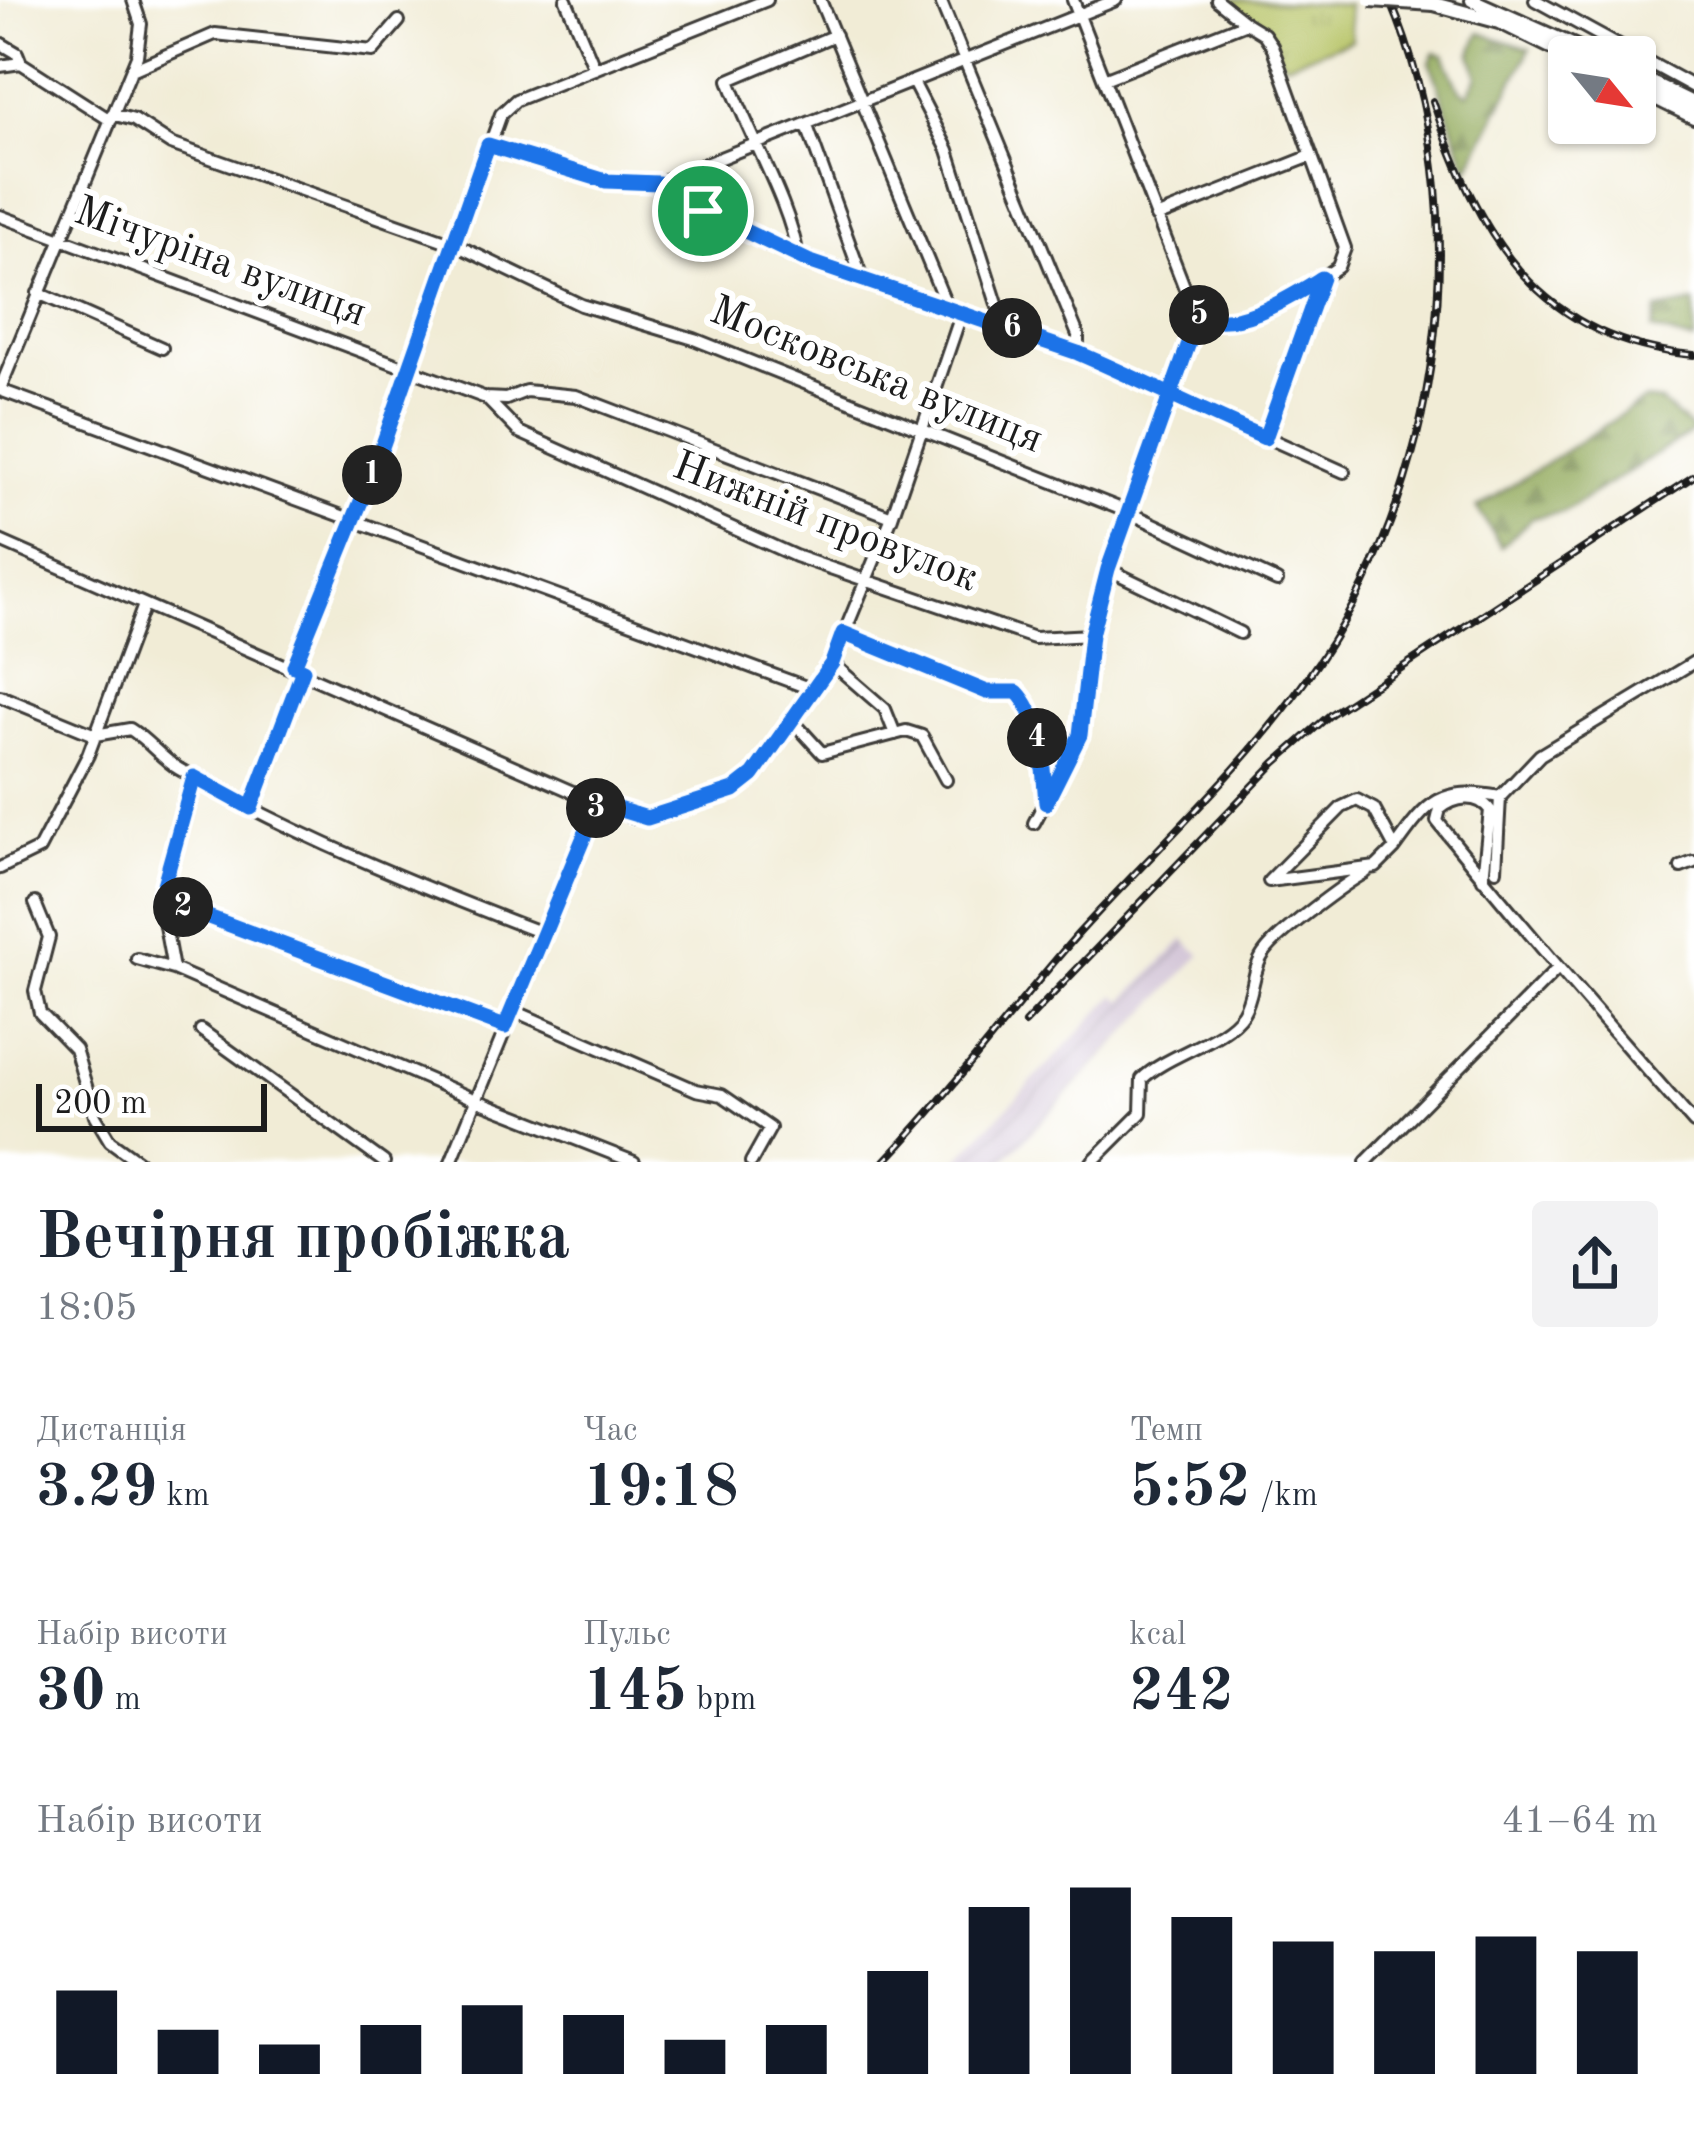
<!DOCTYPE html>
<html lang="uk">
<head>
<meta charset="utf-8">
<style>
	body { margin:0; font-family:"Old Standard TT",serif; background:#f2f2f3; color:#1f2937; height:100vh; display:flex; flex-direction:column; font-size:45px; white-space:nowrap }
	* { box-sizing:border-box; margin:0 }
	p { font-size:39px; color:#747a83 }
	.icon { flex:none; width:66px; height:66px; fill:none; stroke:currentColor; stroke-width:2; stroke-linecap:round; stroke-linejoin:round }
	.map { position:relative; height:1162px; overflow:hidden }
	.sheet { display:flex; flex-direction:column; background:#fff; flex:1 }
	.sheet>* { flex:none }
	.needle { width:78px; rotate:120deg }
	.tools { position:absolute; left:1548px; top:36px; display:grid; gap:24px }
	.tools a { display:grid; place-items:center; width:108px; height:108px; border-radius:12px; background:#fff; box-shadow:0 3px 9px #0004; font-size:60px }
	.scale { position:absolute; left:36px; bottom:30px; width:231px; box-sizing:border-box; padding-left:12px; border:6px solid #1c1c1c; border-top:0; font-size:33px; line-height:42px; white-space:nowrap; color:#1c1c1c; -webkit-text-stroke:9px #fff; paint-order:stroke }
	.pin { position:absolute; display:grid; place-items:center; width:102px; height:102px; color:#fff; margin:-51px; border:6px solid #fff; border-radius:50%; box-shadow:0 3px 12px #0007 }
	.km { position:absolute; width:60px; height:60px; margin:-30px; border-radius:50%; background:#222; color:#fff; font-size:33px; line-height:60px; text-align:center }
	.round { display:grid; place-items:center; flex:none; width:126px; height:126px; border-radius:12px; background:#f2f2f3 }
	.head { display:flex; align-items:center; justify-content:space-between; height:204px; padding:0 36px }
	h1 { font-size:66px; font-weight:700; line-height:90px }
	.figures { display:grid; grid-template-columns:repeat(3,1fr); gap:18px; height:204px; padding:12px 36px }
	.figures div { display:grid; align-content:center }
	.figures b { font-size:60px; font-weight:700 }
	.figures small { font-size:33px; font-weight:400 }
	.figures p { font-size:33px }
	.chart { height:336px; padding:24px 36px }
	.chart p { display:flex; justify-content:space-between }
	.chart svg { width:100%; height:216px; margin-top:12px; stroke:#111827; stroke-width:6 }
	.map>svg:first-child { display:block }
</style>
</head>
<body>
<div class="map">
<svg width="1694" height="1162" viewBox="0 0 1694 1162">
	<defs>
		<pattern id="industrial-furrows" width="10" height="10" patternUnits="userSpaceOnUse" patternTransform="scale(3)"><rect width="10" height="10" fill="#cdbed2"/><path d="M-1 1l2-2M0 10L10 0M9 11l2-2" fill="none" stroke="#afa3b4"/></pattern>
		<pattern id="grass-tufts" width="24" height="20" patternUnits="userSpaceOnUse" patternTransform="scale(3)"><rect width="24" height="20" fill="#b5c263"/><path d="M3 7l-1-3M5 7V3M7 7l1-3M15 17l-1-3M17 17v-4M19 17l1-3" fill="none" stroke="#9ba655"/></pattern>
		<pattern id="forest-firs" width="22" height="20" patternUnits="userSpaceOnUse" patternTransform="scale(3)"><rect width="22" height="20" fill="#90a859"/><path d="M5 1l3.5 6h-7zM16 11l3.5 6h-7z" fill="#758849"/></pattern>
	</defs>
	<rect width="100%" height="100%" fill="#fff"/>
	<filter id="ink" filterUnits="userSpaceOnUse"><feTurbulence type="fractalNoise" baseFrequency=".00833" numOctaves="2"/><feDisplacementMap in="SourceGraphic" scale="24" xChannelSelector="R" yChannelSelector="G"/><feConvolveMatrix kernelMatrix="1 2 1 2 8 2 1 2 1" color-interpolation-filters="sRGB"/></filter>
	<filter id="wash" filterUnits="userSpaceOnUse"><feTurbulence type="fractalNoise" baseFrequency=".004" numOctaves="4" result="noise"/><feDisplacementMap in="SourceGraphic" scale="48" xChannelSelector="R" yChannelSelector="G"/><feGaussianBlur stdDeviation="2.7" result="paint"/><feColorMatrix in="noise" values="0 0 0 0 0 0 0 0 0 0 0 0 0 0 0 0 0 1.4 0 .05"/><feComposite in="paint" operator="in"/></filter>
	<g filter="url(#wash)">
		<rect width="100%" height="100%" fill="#f1ecd6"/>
		<path fill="url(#industrial-furrows)" d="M1184,939l17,16 -198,207h-48l160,-167 8,6z"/>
		<path fill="url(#grass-tufts)" stroke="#686f40" stroke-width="3" d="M1225,0l123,5 4,35 -67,24 -22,-34z"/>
		<path fill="url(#forest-firs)" stroke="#56623a" stroke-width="3" d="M1480,33l50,16 -62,121 -38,-108 5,-9 9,2 16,35 8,4 10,-17 -7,-23z
			M1694,303v39l-42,-12 5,-20z
			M1644,400l17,2 33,29 -130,81 -32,6 -31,29 -24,-39z"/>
	</g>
	<g filter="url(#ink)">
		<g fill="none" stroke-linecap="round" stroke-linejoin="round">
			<defs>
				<path id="minor" d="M566,0l29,69
					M820,0l127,307
					M940,0l138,335v18
					M1073,0l121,312c38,22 93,-13 128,-34
					M1217,0l29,23
					M1535,0l159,87
					M0,43l17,10 4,10
					M0,66l21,-3 89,57
					M132,70l83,-36 158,17 26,-30
					M1104,79l142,-56 18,11 8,12 73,202 -7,19 -16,11 -57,160
					M913,82l35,68 56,176
					M112,114l22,6 37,24 283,100 127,61 113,34 432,172 151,70
					M807,126l55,152
					M487,145l119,36 52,2 458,-183
					M658,183l106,60 314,110 266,119
					M0,216l486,182 20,1 20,-8 50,5 316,121
					M1156,217l155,-61
					M798,257c-8,-54 -49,-121 -69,-177l106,-45
					M38,293l124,55
					M0,389l137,-333 4,-32 -8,-24
					M0,390l814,300
					M486,398l33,34 276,124 239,82 57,-3
					M0,541l598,262 35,14 33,-2 21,-12 47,-13 19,-15 79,-112 60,-146 69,-202
					M1108,569l132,64
					M843,633l144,59h30c24,24 26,73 28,105
					M832,663l53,46 10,25
					M294,666l81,-199 126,-353 15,-14 251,-100
					M0,696l95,39 35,-6c18,11 32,30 49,40 114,66 240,117 363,164
					M791,719l31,34 84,-22 16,5 24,44
					M251,808l52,-137
					M1034,823l46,-88 11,-100 17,-66 91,-254
					M1395,848l-19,19 -107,14 73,-74 15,-7 17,9 21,39c33,-47 46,-62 105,-51
					M1681,867l13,-5
					M0,868l39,-19 49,-94 56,-150
					M1496,870l4,-73 40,-42 154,-93
					M1483,879l7,-69c-13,-17 -35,-13 -50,-1l-3,12c83,104 170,203 257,302
					M160,899l345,128
					M35,903l14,34 -14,54 5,22 35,36 20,67 15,25 29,21
					M137,959l36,10 303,131 158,62
					M173,969l-13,-70 34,-122
					M512,1010l184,80 26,5 48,33 -19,34
					M201,1030l183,132
					M451,1162l147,-359
					M1092,1162l49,-49 1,-34c24,-24 83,-38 101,-66 11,-17 9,-44 21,-60 14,-20 80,-69 102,-81
					M1366,1162l192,-194"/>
				<path id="major" d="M1472,0l127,57
					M1434,4l66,18 71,35
					M1635,75l59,29
					M1635,88l59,29"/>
			</defs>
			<use href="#minor" stroke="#3c3b38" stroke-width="16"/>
			<use href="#major" stroke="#3c3b38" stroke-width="18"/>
			<use href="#minor" stroke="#fff" stroke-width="10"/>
			<use href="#major" stroke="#fff" stroke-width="12"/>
			<defs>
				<path id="rail" d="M1433,101c44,134 106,241 261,254
					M1025,1023l250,-260 56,-49 363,-238
					M884,1162c70,-73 128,-153 194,-228 78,-86 163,-162 230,-257 134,-185 172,-466 82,-677"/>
			</defs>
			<use href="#rail" stroke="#1c1c1c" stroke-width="8"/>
			<use href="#rail" stroke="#fff" stroke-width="3" stroke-dasharray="9" stroke-linecap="butt"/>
			<defs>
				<path id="major-bridge" d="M1370,0l64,4"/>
			</defs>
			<use href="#major-bridge" stroke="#3c3b38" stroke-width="18" stroke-linecap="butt"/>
			<use href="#major-bridge" stroke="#fff" stroke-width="12"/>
		</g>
	</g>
	<g fill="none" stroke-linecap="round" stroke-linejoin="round" filter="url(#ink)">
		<defs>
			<path id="route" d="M703,211l-45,-28 -52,-2 -118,-36 -113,322 -81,199 9,4 -52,138 -57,-31 -34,122 345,128 93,-224 49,15 87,-28 19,-15 79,-112 11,-30 144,59h30c25,25 26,77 29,111l34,-68 11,-100 17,-66 91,-254c35,19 92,-18 123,-37l-57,160c-63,-27 -124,-58 -187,-85l-270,-92 -105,-50"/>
		</defs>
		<use href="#route" stroke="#fff" stroke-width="24"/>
		<use href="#route" stroke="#1a73e8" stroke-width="15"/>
	</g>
	<g text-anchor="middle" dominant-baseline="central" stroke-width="12" stroke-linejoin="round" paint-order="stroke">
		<g font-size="42" fill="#1c1c1c" stroke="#fff">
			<text transform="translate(220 263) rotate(20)">Мічуріна вулиця</text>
			<text transform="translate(876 376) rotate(22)">Московська вулиця</text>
			<text transform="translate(825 523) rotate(21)">Нижній провулок</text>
		</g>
	</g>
</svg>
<div class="tools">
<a><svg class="needle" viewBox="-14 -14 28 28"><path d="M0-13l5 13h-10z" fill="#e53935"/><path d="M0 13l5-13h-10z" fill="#747a83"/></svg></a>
</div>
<div class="scale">200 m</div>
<div class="pin" style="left:703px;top:211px;background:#1e9e55"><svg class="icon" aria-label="arrive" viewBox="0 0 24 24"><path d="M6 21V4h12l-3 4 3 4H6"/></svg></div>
<b class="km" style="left:372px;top:475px">1</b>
<b class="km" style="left:183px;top:907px">2</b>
<b class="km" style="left:596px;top:808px">3</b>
<b class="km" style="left:1037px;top:738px">4</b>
<b class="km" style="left:1199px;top:315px">5</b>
<b class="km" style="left:1012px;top:328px">6</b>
</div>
<section class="sheet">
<div class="head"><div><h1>Вечірня пробіжка</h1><p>18:05</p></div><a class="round"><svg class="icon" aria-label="share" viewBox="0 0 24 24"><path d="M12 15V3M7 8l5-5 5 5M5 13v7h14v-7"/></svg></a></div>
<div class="figures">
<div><p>Дистанція</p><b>3.29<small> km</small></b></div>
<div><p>Час</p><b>19:18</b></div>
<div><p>Темп</p><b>5:52<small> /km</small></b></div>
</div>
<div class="figures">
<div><p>Набір висоти</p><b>30<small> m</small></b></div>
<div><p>Пульс</p><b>145<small> bpm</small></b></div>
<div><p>kcal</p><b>242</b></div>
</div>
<div class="chart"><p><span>Набір висоти</span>41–64 m</p>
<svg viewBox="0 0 160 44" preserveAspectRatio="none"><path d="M5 44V27M15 44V35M25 44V38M35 44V34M45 44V30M55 44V32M65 44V37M75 44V34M85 44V23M95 44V10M105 44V6M115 44V12M125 44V17M135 44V19M145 44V16M155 44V19"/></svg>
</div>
</section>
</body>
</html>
